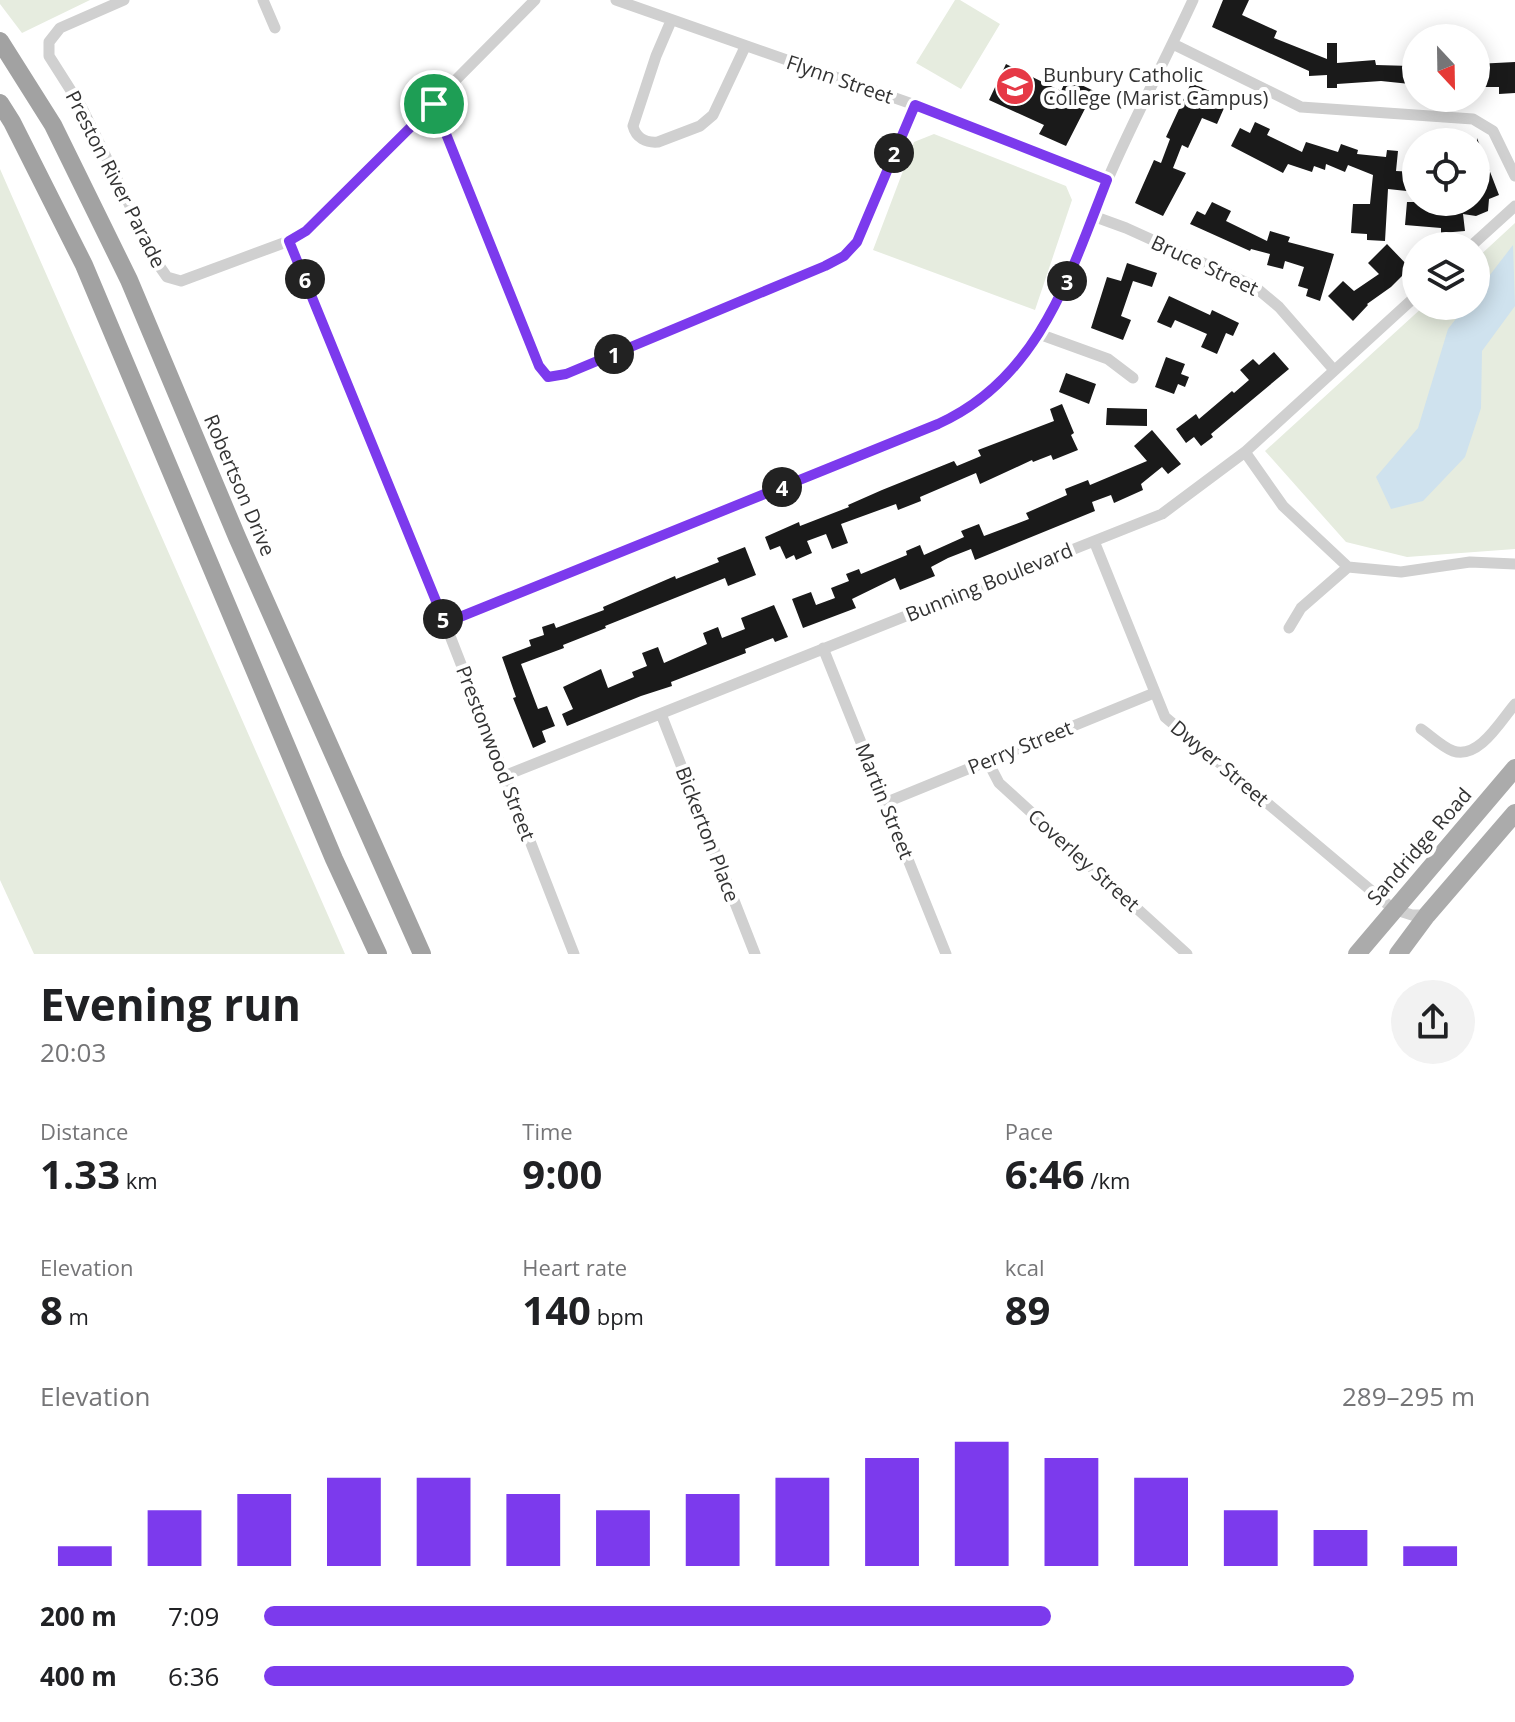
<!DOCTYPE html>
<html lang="en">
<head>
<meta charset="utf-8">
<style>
	body { margin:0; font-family:"Open Sans",sans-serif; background:#f2f2f2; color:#202124; height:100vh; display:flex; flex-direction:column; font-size:30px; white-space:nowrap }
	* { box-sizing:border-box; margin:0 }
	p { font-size:26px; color:#757577 }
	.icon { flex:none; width:44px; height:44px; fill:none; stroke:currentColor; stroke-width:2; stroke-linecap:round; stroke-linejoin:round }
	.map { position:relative; height:954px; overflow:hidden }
	.drawer { display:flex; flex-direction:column; background:#fff; flex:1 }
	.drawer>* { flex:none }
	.needle { width:52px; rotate:158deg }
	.controls { position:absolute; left:1402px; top:24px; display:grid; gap:16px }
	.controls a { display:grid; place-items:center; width:88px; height:88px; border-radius:50%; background:#fff; box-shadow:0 4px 20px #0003; font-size:40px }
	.pin { position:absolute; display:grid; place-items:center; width:68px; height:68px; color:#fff; margin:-34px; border:4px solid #fff; border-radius:50%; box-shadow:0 2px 8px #0007 }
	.km { position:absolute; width:40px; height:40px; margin:-20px; border-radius:50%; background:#222; color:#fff; font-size:22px; line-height:40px; text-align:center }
	.round { display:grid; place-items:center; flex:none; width:84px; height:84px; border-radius:42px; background:#f2f2f2 }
	.headline { display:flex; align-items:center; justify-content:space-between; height:136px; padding:0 40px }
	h1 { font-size:44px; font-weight:700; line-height:60px }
	.metrics { display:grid; grid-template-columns:repeat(3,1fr); gap:12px; height:136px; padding:8px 40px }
	.metrics div { display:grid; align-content:center }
	.metrics b { font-size:40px; font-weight:700 }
	.metrics small { font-size:22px; font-weight:400 }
	.metrics p { font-size:22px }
	.chart { height:224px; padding:16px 40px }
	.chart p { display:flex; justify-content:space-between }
	.chart svg { width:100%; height:144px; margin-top:8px; stroke:#7c3aed; stroke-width:6 }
	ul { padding:0 40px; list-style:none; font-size:26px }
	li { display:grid; grid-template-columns:128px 96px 1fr; align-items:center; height:60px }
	li i { height:20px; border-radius:10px; background:#7c3aed }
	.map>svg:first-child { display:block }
</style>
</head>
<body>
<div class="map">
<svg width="1515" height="954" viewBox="0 0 1515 954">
	<rect width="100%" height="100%" fill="#fff"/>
	<path fill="#e6ecdf" d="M0,0h90l-68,33 -22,-29z
		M955,0h5l40,24 -39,65 -45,-26z
		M934,134l132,52 6,14 -37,110 -162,-60 41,-108z
		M0,169l345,785h-311l-34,-74z
		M1515,223v326l-108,8 -61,-15 -81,-91 159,-145h52v-47z"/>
	<path fill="#cfe2ee" d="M1513,245l2,61 -33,45 -1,57 -16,49 -42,44 -32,8 -15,-32 42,-49 30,-99 18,-23h10v-13z"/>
	<path fill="#1a1a1a" d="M1223,0h26l-7,15 35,16 -3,7 53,21v-16h10v20l38,-3 1,5 35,1 -1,18 -29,-3 -44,3v4h-10v-13l-18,1v-5l-97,-44z
		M1515,62v31l-16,1v-7h-23v-23z
		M1006,64l55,27 6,-13 27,13 -28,55 -27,-12 5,-9 -55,-25z
		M1191,83l37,16 -11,25 -15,-6 -14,30 -6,-3 -9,23 13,5 -23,43 -28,-13 19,-43 7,3 9,-24 -4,-2z
		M1255,122l15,7 -3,6 35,17 4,-10 32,10 3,-8 17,6 -1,4 29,3 1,-7 11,1 -2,20 20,1v20l-28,-3 -3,52 -18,-1v-6l-16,-1 2,-29h17l3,-29 -25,-10 -3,7 -19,-8 -1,6 -11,-4 -2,6 -24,-8 -5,9 -52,-27 9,-18 10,5z
		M1477,138l22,57 -10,4 -1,12 -12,5 -13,-2 2,17 -24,2v-5l-36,-3 2,-23h69z
		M1212,202l19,9 -5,10 41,20 3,-10 20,6 -2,5 46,12 -14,47 -14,-5 2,-7 -10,-3 6,-19 -19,-6 -2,8 -16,-4 3,-11 -19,-5 -1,2 -60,-27 7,-13 8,4z
		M1387,244l23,24 -19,19 -24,17 1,1 -15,16 -25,-25 15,-15 11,10 25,-17 -11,-11z
		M1127,263l30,10 -5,14 -19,-6 -12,35 10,4 -8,20 -32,-12 16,-51 14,4z
		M1169,296l41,19 2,-5 27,13 -6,13 -7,-3 -9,21 -16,-7 6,-13 -32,-14 -4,8 -14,-6z
		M1274,352l15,17 -78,65 2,3 -12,9 -7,-9 -8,6 -10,-14 20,-15 3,5 33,-28 2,2 15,-13 -9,-10 13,-11 6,6z
		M1166,357l19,7 -4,10 8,3 -4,10 -7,-3 -4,10 -19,-7z
		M1066,373l30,11 -7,20 -30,-12z
		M1062,404l12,29 -3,2 7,15 -25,10 -2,-5 -18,7 -1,-2 -52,24 -4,-11 -56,24 1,4 -23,9 -2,-6 -55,20 7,19 -16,6 -6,-15 -19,7 5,12 -16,7 -2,-5 -8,4 -6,-13 -10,4 -5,-13 34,-15 1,4 49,-19 -1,-2 34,-15 72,-29 3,5 24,-10 -3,-6 76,-29 -4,-12z
		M1107,408l40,1v17l-41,-1z
		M1152,430l29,34 -13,10 -6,-7 -21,17 2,6 -29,13 -3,-8 -19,7 3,9 -120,49 -4,-11 -23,9 -17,9 4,9 -35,14 -5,-12 -43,21 4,9 -53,20 -11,-29 19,-7 5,13 19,-7 -4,-10 18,-7 -3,-7 13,-5 2,5 46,-19 -1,-4 14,-6 4,10 40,-18 -3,-6 18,-7 5,12 45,-17 -3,-6 41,-18 -2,-6 23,-9 2,5 57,-24 -13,-15z
		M745,547l11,28 -28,11 -3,-8 -120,48 1,2 -43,17 1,3 -43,16 17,45 9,-3 8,20 -13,5 4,11 -13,6 -20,-50 3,-1 -14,-40 29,-11 -2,-6 15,-5 -2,-8 12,-4 2,5 48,-18 -1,-3 72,-31 1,3 43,-17 -2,-4z
		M774,605l14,32 -13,5 -2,-4 -28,11 1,4 -75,29 1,4 -31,10 -74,30 -5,-12 11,-5 -10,-22 38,-18 7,19 26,-11 -2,-5 15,-6 -5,-13 16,-6 6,16 43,-19 -4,-11 15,-6 4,11 23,-9 -4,-11z"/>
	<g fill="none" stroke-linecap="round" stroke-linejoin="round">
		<path stroke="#d0d0d0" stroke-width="11" d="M124,0l-64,28 -11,14v14l33,52 78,159 7,10 14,4 108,-40 17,-10 229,-231
			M263,0l12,28
			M616,0l299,105 192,75
			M671,21l-15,35 -23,70c3,12 13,17 25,16l42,-16 13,-11 32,-68
			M1173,44l128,63 172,12 20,12 22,45
			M434,104l105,262 9,11h8l269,-111 19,-10 13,-14 58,-137
			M1093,216l33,12 128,58 25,21 55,63
			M289,241l156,382 129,331
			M1471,246l44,-40
			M1039,334l69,25 25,19
			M1245,452l38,54 65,61 53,5 69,-10 45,2
			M1094,541l71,176 228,192 19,6h15
			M445,623l493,-199c104,-47 128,-147 169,-243 26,-61 58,-120 86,-181
			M1289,628l12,-20 47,-41
			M823,648l123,306
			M661,714l94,240
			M1421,729c9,6 21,18 32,22 26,9 48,-31 62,-47
			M987,760l12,23 188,171
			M504,776l658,-262 83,-62 171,-156
			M887,802l267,-109"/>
		<path stroke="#ababab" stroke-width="18" d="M1357,954l158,-186
			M1398,954l29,-39 88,-102"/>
		<path stroke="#a2a2a2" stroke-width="18" d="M0,41l53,84 76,155 108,257 185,417
			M0,103l12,19 72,143 250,594 44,95"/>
	</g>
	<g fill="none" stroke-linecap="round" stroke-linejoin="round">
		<defs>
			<path id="route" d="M434,104l105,262 9,11 18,-3 259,-108 19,-10 13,-14 58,-137 192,75c-37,94 -68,199 -169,244l-493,199 -156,-382 17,-10z"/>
		</defs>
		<use href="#route" stroke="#fff" stroke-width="16"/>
		<use href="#route" stroke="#7c3aed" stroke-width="10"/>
	</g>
	<defs>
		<symbol id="school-disc" viewBox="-11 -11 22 22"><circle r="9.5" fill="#e63946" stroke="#fff"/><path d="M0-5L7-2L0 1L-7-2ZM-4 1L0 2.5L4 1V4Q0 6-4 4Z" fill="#fff"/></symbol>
	</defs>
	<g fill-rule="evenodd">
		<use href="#school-disc" x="993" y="64" width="44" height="44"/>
	</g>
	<g text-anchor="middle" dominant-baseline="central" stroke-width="8" stroke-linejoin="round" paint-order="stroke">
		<g font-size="20" fill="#333" stroke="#fff" text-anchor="start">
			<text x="1043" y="74">Bunbury Catholic<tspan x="1043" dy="23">College (Marist Campus)</tspan></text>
		</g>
		<g font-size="20" fill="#333" stroke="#fff">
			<text transform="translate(840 79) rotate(19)">Flynn Street</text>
			<text transform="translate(116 179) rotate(63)">Preston River Parade</text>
			<text transform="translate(1205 265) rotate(25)">Bruce Street</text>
			<text transform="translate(240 485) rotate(67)">Robertson Drive</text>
			<text transform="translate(989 582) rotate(-22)">Bunning Boulevard</text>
			<text transform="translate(1020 747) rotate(-22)">Perry Street</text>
			<text transform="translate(496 753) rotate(69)">Prestonwood Street</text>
			<text transform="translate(1220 763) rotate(40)">Dwyer Street</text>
			<text transform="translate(885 801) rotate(68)">Martin Street</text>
			<text transform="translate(708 834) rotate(69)">Bickerton Place</text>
			<text transform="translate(1419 846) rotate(-49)">Sandridge Road</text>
			<text transform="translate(1084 860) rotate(42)">Coverley Street</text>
		</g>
	</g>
</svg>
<div class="controls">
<a><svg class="needle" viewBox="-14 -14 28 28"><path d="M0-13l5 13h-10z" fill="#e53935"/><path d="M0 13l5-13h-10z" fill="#757577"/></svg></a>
<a><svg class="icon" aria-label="locate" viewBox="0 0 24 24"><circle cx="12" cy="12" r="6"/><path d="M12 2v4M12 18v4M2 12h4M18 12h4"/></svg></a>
<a><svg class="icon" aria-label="layers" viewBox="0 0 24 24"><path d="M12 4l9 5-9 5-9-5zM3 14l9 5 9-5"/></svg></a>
</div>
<div class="pin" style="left:434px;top:104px;background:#1e9e55"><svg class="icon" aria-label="arrive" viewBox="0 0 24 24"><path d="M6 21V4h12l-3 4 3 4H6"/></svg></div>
<b class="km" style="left:614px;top:354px">1</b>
<b class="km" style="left:894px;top:153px">2</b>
<b class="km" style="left:1067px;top:281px">3</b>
<b class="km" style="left:782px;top:487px">4</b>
<b class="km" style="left:443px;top:619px">5</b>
<b class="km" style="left:305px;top:279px">6</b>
</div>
<section class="drawer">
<div class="headline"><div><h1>Evening run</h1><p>20:03</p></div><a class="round"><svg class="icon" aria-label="share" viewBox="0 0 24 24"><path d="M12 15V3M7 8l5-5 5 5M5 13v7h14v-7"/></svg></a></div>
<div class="metrics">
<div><p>Distance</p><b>1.33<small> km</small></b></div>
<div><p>Time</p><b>9:00</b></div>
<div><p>Pace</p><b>6:46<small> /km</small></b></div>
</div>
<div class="metrics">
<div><p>Elevation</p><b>8<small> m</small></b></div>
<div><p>Heart rate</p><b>140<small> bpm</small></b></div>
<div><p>kcal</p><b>89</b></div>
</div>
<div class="chart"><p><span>Elevation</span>289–295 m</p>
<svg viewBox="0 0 160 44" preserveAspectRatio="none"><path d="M5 44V38M15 44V27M25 44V22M35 44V17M45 44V17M55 44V22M65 44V27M75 44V22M85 44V17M95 44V11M105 44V6M115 44V11M125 44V17M135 44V27M145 44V33M155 44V38"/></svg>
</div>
<ul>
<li><b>200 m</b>7:09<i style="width:65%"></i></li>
<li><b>400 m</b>6:36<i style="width:90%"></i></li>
</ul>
</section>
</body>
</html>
